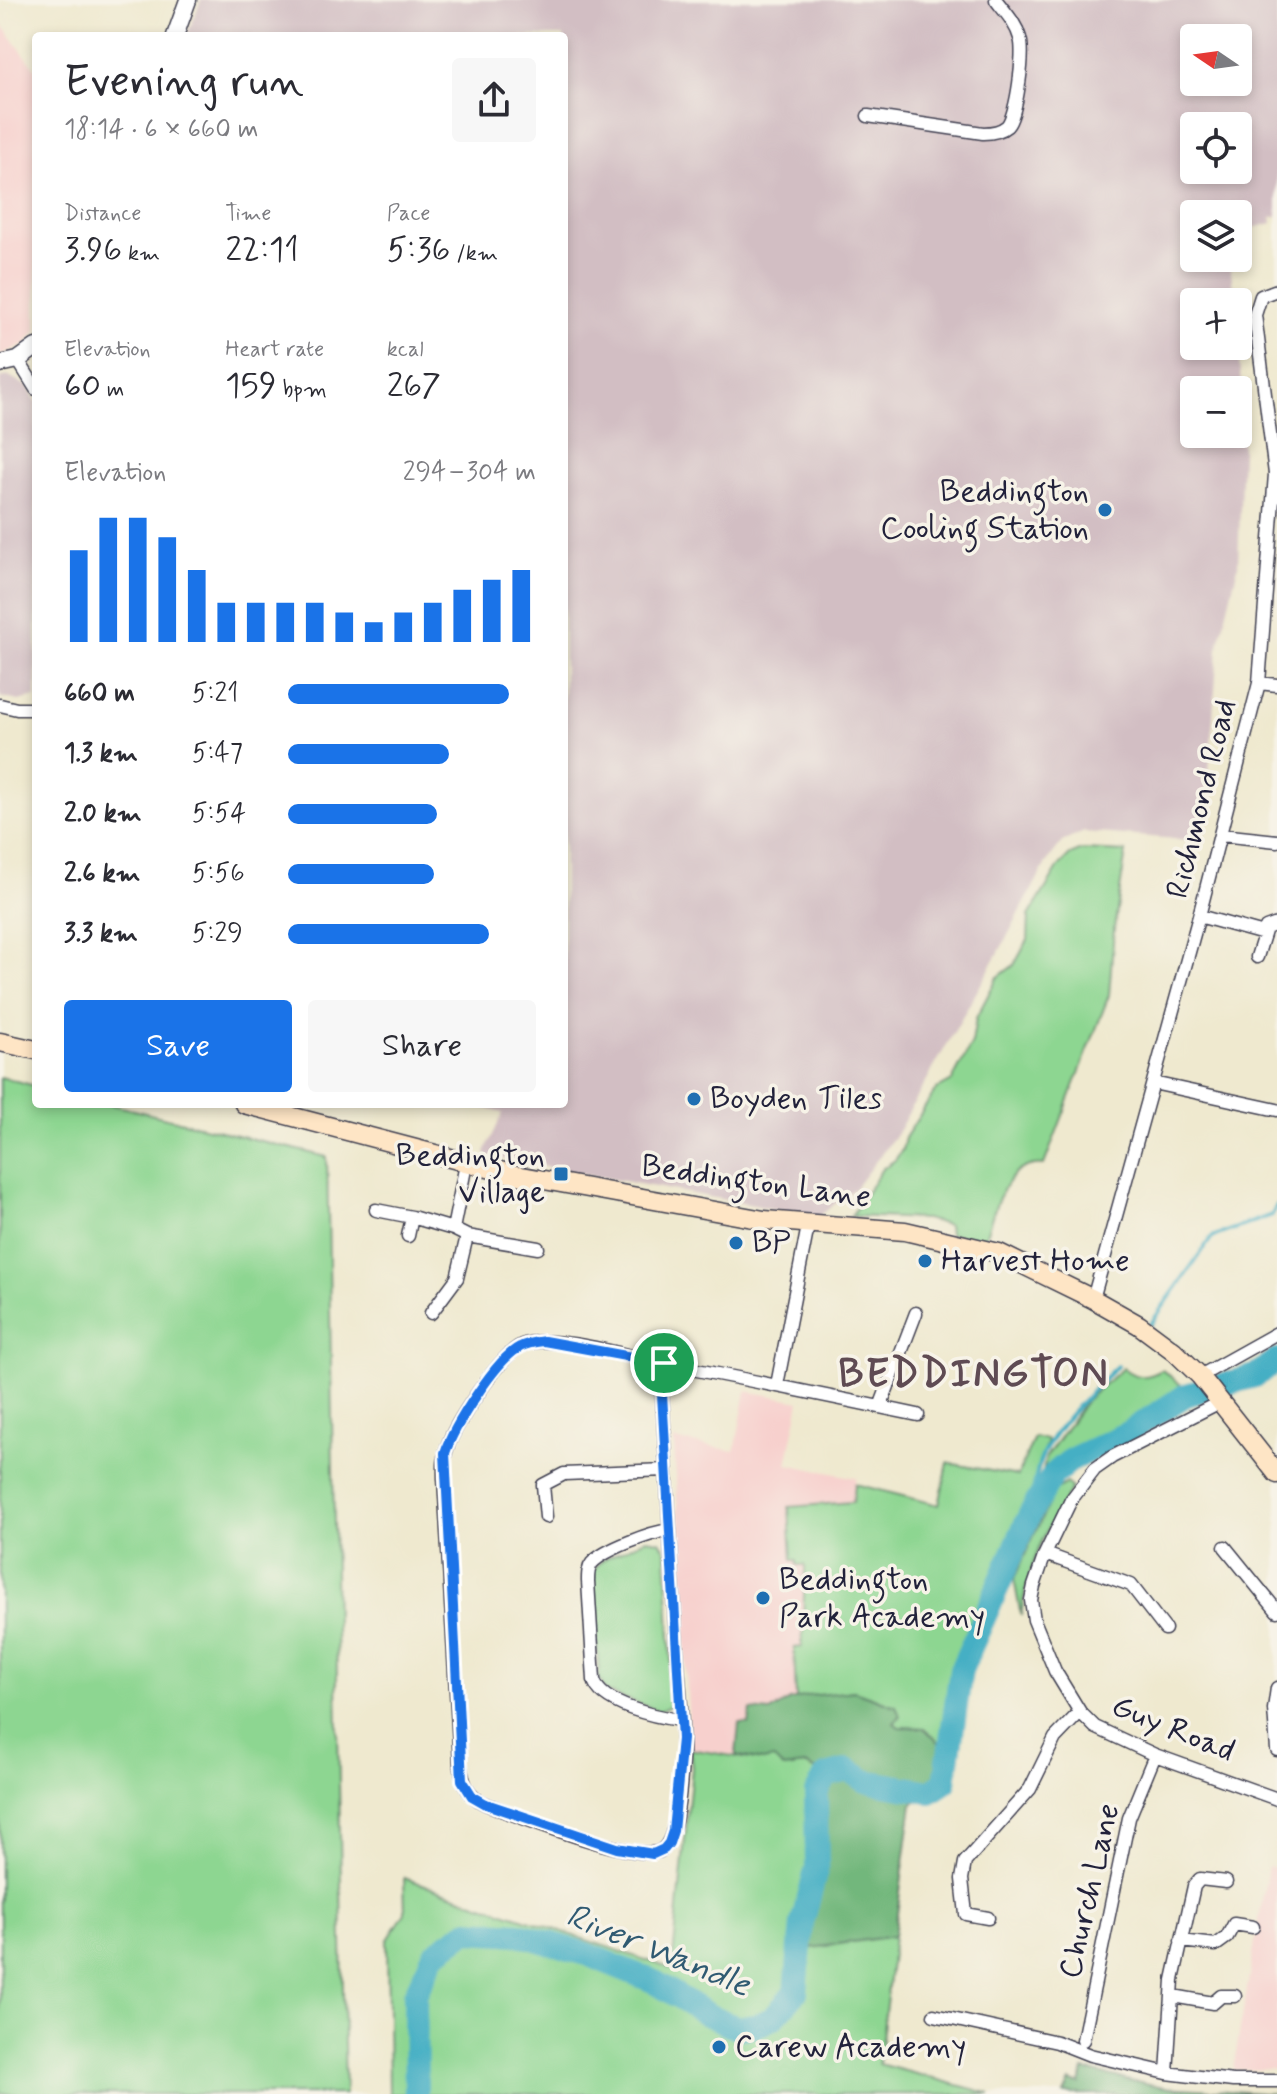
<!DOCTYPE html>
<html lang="en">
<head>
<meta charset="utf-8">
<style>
	body { margin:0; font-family:Mynerve,sans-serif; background:#f7f7f7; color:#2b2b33; height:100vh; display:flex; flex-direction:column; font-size:30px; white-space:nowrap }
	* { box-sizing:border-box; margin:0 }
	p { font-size:26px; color:#7c7c81 }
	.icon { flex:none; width:44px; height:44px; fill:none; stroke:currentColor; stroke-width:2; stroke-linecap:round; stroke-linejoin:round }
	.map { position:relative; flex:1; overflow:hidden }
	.sheet { position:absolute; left:32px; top:32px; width:536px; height:1076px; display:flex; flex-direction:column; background:#fff; border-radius:8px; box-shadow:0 4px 12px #0003 }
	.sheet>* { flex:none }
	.needle { width:52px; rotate:283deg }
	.buttons { position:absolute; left:1180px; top:24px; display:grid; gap:16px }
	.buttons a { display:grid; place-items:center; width:72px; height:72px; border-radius:8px; background:#fff; box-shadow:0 4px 12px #0003; font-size:40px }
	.pin { position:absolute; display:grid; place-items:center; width:68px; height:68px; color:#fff; margin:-34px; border:4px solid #fff; border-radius:50%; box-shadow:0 2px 8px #0007 }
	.round { display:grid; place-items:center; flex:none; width:84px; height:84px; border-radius:8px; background:#f7f7f7 }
	.headline { display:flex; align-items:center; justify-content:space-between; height:136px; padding:0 32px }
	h1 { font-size:44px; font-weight:600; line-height:60px }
	.figures { display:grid; grid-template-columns:repeat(3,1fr); gap:12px; height:136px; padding:8px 32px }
	.figures div { display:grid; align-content:center }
	.figures b { font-size:34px; font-weight:600 }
	.figures small { font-size:22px; font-weight:400 }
	.figures p { font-size:22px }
	.chart { height:224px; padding:16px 32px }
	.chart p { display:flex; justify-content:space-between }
	.chart svg { width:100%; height:144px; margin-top:8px; stroke:#1a73e8; stroke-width:6 }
	.button { display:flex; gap:16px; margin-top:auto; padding:16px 32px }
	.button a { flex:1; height:92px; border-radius:8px; background:#1a73e8; color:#fff; font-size:32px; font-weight:600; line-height:92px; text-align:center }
	.button a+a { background:#f7f7f7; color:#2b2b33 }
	ul { padding:0 32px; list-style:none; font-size:26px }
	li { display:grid; grid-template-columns:128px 96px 1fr; align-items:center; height:60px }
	li i { height:20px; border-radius:10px; background:#1a73e8 }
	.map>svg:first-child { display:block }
</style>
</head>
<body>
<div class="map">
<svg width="1277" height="2094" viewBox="0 0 1277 2094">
	<rect width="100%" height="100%" fill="#f7f3e8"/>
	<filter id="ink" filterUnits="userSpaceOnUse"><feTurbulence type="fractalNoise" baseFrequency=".0125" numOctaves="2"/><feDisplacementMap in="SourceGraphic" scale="16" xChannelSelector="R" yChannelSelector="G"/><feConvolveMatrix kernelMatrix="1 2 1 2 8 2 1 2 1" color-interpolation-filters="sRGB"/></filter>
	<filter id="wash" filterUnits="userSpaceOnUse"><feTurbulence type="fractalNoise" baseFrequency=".006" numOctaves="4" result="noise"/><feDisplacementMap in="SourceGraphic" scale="32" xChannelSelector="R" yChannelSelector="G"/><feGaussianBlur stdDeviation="1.8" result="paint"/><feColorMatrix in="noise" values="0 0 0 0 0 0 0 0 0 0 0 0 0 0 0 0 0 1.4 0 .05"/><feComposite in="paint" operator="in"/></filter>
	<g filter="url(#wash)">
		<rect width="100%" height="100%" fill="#efe9cf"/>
		<path fill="#f7d0cd" d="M0,22l36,48v261l-11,13 -25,11z
			M746,1391l54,10 -13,63 69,14 -24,216 -42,6 -41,24 -10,-1 -3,32 -46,-6 -16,-309 61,11z
			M1268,1866l9,4v199l-44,1z"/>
		<path fill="#d2bec3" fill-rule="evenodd" d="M201,0h1076v216l-6,1 1,6 -34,9v-18h-44v44h36l4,44h-40v44h44l3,40 1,65 -4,115 -20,82 -14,193 -120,-9 -22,10 -16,21 -47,89 -103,183 -41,53 -37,29 -331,-61 -2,-4 18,-39 -34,-9h95v-1068h-377zM1194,38h44v44h-44zM1194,126h44v44h-44zM1194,390h44v44h-44z
			M9,376l19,11 8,15v295l-17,4 -19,-4v-319z"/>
		<path fill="#8dd691" stroke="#587c66" stroke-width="2" d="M1082,850l44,2 -12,77 -5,66 -65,170c-40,-5 -50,47 -60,76l-35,-7 -1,-9 -23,-6 -74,-3 31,-47 13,-9 7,-10 3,-12 31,-48 16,-9 20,-38 4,-25 21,-40 17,-13 14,-25 1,-24 31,-51 10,-10z
			M0,1077l36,9v18h73l218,53 18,937h-345z
			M1123,1368c14,11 23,10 39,2l23,18 -74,48 -57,26 -14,23 6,-28 40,-57z
			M1034,1437l13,3 -13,48 -4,26 -69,156 -12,82 -25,-24 -25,-1 -6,-4 3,-17 -42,-15 -58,8 -2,-51 8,-1 3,-79 -1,-3h-7v-5h-5l-3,-53 64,-5 2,-18 84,21 9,-42 70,13z
			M1066,1483l6,5c-27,39 -45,80 -51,128l-7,-37 40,-87z
			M646,1539l14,2 6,10 7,149 -3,6 -10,5 -54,-19 -7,-14 -6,-107 9,-11z
			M690,1749l72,12 12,-3 9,10 22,-3 14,7c3,31 8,64 5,95 -4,33 -20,44 -13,80l83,-11 -15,128 112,30h-602l-2,-153 18,-28 -1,-35 268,91 20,-201z"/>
		<path fill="#72b77b" stroke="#4a6c5b" stroke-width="2" d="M854,1691l42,15 4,10 -6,7 5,4 25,1 25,24 -4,30 -33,22 -18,132 -83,12c-7,-37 9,-48 13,-80 3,-32 -2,-65 -5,-96l-14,-7 -22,3 -9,-9 -12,2 -26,-6 3,-32 10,1 2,-14 19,2 20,-12 17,-4z
			M1084,2070l80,17 113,7h-213l6,-12 10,2z"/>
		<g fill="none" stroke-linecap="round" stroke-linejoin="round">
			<path stroke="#45afc4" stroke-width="4" d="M1150,1325l62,-88 60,-22 5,-10
				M1030,1514c3,-20 5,-44 14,-62 14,-28 50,-64 73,-86"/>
			<path stroke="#45afc4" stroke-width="24" d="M416,2094l-1,-99 19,-41 33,-23 52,3 67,20 69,28 53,33 31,13 17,-2 17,-8 23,-26 6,-69 15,-56 -1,-74 10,-17 22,-6 18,11 64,11 15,-10 16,-112 69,-156 23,-39 19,-16 55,-26 59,-38 69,-19 22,-16"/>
		</g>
	</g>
	<g filter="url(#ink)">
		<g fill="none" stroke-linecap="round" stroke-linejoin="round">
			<defs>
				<path id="minor" d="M868,116l115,17c9,0 17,-1 24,-7 10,-11 18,-74 13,-88 -4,-15 -15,-26 -24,-38
					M18,360l18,29
					M1259,683l18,2
					M0,705l17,4h19
					M1221,835l56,6
					M1199,916l65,18
					M1257,957l9,-29 11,-4
					M1153,1083l124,27
					M376,1210l36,7
					M453,1229l14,7 71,12
					M408,1236l4,-19 41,12 13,-65
					M1093,1299l106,-383 60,-233 16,-209 -20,-159 6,-19 16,-6
					M431,1313l26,-35 10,-42
					M664,1363l-2,31c5,81 9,162 14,243 2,40 8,82 6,122 -1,20 -4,83 -22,92 -22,12 -146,-36 -174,-47 -19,-8 -23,-21 -26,-40l-16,-286c0,-10 -1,-20 3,-30 7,-23 53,-93 75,-103 28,-12 106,11 138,18 86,16 172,34 258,52
					M1200,1376l77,-43
					M777,1385l31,-159
					M1220,1402l-108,55 -17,12 -24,31 -26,54 -11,32 -3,14 3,20 21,51 25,41 15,15 60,28 122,44
					M880,1407l36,-94
					M546,1517l-3,-32 21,-11 102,-4
					M670,1530c-18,2 -65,19 -78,33 -4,5 -4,11 -4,18l6,99c6,25 63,37 86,40
					M1225,1547l52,64
					M1045,1554l86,31 34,44
					M1277,1688l-3,21 3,41
					M988,1918l-22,-4 -4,-35 3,-17 65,-73 25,-51 25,-26
					M1181,1941l35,4 11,-8 7,-13 19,3
					M1173,1996l40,7 8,-7h14
					M934,2015l123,27 33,13 77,18 66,8h44
					M1083,2040l46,-222 26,-63
					M1167,2073l6,-93 21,-94 6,-7 26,3"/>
				<path id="tertiary" d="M175,36l13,-36
					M0,364l18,-4 18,-13"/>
				<path id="secondary" d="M0,1042l36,8
					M244,1104l267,70 253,46 141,11 94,22 94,46 46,26 35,26 26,25 77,98"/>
			</defs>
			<use href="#minor" stroke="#414051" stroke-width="15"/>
			<use href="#tertiary" stroke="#414051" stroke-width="19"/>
			<use href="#secondary" stroke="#414051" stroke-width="21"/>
			<use href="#minor" stroke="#fff" stroke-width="12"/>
			<use href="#tertiary" stroke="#fff" stroke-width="16"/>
			<use href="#secondary" stroke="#fee5c5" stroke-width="18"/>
		</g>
	</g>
	<g fill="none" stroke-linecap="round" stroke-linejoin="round" filter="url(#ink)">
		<defs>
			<path id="route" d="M544,1341l120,22 -2,31 20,345 -9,92 -4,12 -5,6 -11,5 -36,-6 -131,-44 -14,-8 -10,-16 -17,-327c8,-25 51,-94 75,-106 7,-4 16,-5 24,-6z"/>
		</defs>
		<use href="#route" stroke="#fff" stroke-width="16"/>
		<use href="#route" stroke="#1a73e8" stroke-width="10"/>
	</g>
	<g fill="#1f6fb2" stroke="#f7f3e8" stroke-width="3">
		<circle cx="1105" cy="510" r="8"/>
		<circle cx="694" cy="1099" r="8"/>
		<rect x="553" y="1166" width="16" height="16" rx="4"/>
		<circle cx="736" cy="1243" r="8"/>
		<circle cx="925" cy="1261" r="8"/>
		<circle cx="763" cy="1598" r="8"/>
		<circle cx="719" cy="2047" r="8"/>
	</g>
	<g text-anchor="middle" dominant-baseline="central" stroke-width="7" stroke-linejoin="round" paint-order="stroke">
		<g font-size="32" fill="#22223b" stroke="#f7f3e8" text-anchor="start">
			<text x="1089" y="492" text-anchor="end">Beddington<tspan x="1089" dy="37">Cooling Station</tspan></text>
			<text x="710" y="1099">Boyden Tiles</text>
			<text x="545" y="1156" text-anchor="end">Beddington<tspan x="545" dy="37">Village</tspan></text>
			<text x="752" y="1243">BP</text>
			<text x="941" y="1261">Harvest Home</text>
			<text x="779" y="1580">Beddington<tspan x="779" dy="37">Park Academy</tspan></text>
			<text x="735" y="2047">Carew Academy</text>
		</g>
		<g font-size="32" fill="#22223b" stroke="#f7f3e8">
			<text transform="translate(1202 799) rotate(-76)">Richmond Road</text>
			<text transform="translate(756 1182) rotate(8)">Beddington Lane</text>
			<text transform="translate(1173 1729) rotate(22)">Guy Road</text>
			<text transform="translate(1090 1891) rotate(-77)">Church Lane</text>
		</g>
		<g font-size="34" font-style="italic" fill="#305a72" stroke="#f7f3e8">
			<text transform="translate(658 1951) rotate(22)">River Wandle</text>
		</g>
		<g font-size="40" font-weight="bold" letter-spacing="2" fill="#5f4b53" stroke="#f7f3e8">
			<text x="974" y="1375">BEDDINGTON</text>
		</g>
	</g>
</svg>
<div class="buttons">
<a><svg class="needle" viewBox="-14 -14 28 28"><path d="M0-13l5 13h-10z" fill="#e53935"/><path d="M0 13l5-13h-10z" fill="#7c7c81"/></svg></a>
<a><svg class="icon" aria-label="locate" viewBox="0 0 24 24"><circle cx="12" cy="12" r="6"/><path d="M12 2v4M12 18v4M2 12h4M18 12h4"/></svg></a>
<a><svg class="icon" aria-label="layers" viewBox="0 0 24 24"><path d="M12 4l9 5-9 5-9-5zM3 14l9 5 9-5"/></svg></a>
<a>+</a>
<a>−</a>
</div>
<div class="pin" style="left:664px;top:1363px;background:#1e9e55"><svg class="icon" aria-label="arrive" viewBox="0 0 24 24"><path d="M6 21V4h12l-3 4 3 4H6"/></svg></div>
<section class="sheet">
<div class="headline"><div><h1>Evening run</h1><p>18:14 · 6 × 660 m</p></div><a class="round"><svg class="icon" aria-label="share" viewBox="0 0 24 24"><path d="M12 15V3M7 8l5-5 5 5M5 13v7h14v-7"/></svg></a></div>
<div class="figures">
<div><p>Distance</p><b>3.96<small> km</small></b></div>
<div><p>Time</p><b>22:11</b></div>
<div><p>Pace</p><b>5:36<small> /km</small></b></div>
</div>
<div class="figures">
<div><p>Elevation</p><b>60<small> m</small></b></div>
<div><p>Heart rate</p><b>159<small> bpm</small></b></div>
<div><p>kcal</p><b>267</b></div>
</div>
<div class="chart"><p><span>Elevation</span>294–304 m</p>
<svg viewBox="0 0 160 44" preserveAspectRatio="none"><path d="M5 44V16M15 44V6M25 44V6M35 44V12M45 44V22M55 44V32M65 44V32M75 44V32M85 44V32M95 44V35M105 44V38M115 44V35M125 44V32M135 44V28M145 44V25M155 44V22"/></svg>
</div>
<ul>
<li><b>660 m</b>5:21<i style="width:89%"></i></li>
<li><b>1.3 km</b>5:47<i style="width:65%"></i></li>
<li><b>2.0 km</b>5:54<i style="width:60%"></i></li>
<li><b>2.6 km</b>5:56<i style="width:59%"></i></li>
<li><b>3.3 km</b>5:29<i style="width:81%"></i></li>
</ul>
<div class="button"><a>Save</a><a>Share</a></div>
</section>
</div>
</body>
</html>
